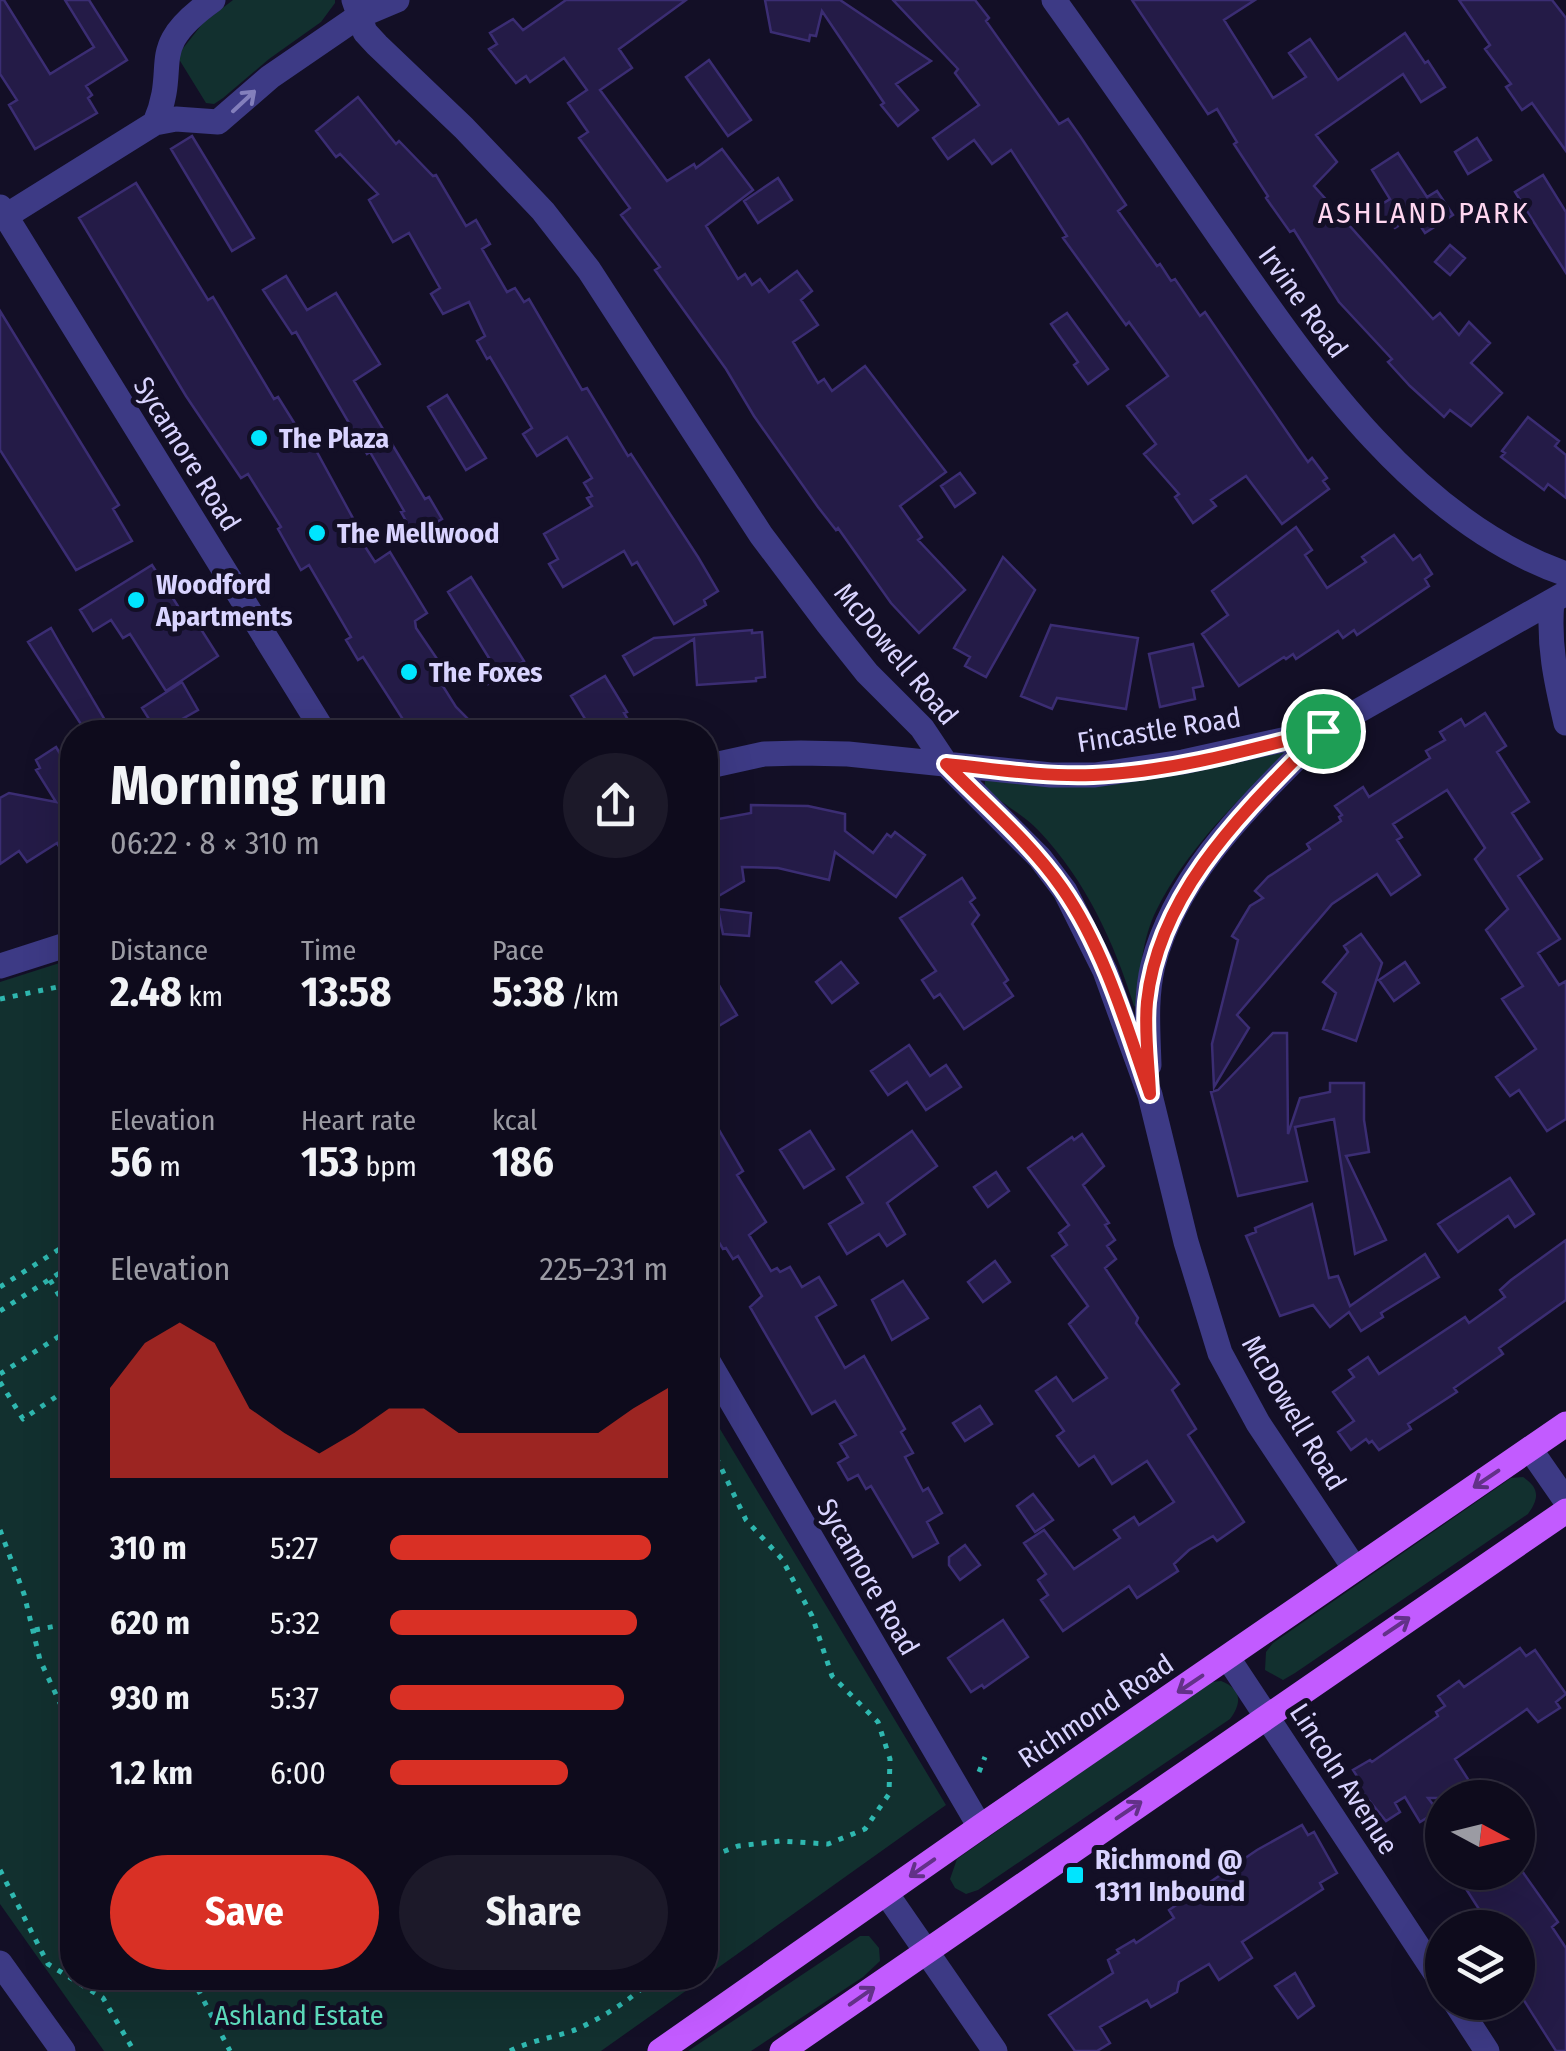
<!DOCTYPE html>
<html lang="en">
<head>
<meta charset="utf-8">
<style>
	body { margin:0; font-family:"Fira Sans Condensed",sans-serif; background:#1c1929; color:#f1f3f6; height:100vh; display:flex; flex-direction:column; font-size:38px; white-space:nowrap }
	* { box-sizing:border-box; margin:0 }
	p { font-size:32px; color:#9b9ba3 }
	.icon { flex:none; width:55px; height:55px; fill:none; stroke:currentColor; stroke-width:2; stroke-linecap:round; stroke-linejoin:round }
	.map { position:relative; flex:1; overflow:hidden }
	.details { position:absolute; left:60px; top:720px; width:658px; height:1270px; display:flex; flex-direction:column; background:#0e0b1c; border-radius:40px; box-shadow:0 10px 40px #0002,0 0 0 2px #2e2b3b }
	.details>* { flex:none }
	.needle { width:65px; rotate:97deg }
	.fabs { position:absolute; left:1425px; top:1780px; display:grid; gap:20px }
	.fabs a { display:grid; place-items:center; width:110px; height:110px; border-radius:50%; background:#0e0b1c; box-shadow:0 10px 40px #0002,0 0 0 2px #2e2b3b; font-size:50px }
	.pin { position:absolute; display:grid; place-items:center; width:85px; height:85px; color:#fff; margin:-42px; border:5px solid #fff; border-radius:50%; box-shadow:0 2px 10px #0007 }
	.round { display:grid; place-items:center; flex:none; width:105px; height:105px; border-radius:52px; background:#1c1929 }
	.summary { display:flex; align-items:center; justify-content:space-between; height:170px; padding:0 50px }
	h1 { font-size:55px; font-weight:700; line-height:75px }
	.figures { display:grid; grid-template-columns:repeat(3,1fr); gap:15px; height:170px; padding:10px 50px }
	.figures div { display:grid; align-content:center }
	.figures b { font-size:42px; font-weight:700 }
	.figures small { font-size:28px; font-weight:400 }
	.figures p { font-size:28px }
	.chart { height:280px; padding:20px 50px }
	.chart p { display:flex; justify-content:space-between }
	.chart svg { width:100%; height:180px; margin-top:10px; fill:#d93025; opacity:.7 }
	.primary-button { display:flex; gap:20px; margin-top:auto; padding:20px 50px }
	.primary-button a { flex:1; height:115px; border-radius:60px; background:#d93025; color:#fff; font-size:40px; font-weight:700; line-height:115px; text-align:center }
	.primary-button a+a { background:#1c1929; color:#f1f3f6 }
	ul { padding:0 50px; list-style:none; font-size:32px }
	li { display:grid; grid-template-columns:160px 120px 1fr; align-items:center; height:75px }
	li i { height:25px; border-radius:12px; background:#d93025 }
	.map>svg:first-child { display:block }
</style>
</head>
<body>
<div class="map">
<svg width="1566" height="2051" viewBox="0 0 1566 2051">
	<rect width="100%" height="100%" fill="#130f26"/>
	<path fill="#12302f" d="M233,0h102v3l-14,19 -52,37 -46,39 -9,6 -8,-1 -29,-47 26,-33z
		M1291,751c-51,45 -103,97 -134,158 -15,29 -18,67 -19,98l-4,-1c-20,-64 -48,-125 -95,-175 -16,-17 -38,-27 -54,-44v-6l7,-1 235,-19z
		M72,959v1019h632l-103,73h-497l-104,-147v-922z
		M705,1404l241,401 -241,172z
		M1523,1477c17,11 16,22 5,37l-233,159 -12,7 -18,-10 1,-18 7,-9 238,-165z
		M1221,1681c21,8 21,22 9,38l-252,171 -12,4 -11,-6 -5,-9 7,-20 254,-177z
		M860,1936h9l10,12 1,13 -17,16 -112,74h-63z"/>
	<path fill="#241b47" stroke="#3b2d73" stroke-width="2.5" d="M0,0h4l46,74 44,-27 -29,-47h24l38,60 -41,26 6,9 -4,3 9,15 -62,36 -26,-44 8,-5 -17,-26z
		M566,0h120l-67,49 13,19 -32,22 67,91 27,-17 2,4 26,-19 31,41 -47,36 32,53 7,-5 7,11 8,-6 9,13 28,-21 15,20 -11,9 17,25 -25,17 25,41 6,-4 8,12 33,-25 81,106 -46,34 22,31 -4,3 47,50 -46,43 -28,-30 -53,-75 -2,2 -18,-23 -64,-91 -28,-47 -71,-99 5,-3 -39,-52 9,-7 -51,-70 9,-6 -20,-29 19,-13 -23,-32 -34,24 -4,-6 -10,7 -27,-34 8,-5 -7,-11 23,-14 10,11z
		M765,0h75l91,61 -35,23 22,26 -20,16 -17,-21 3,-2 -62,-92 -6,25 -6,-1 -1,6 -38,-9z
		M893,0h82l14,18 -3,3 73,103 9,-5 12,17 46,69 -8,6 39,55 3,-2 11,17 4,-2 25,37 5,-4 91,133 12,17 4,-4 15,20 -4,3 6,8 -47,35 -36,-48 -35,24 5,6 -23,17 -18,-26 4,-3 -35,-40 12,-10 -29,-38 41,-30 -39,-54 -3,3 -63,-87 4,-2 -56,-86 -19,14 -18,-24 -26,19 -15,-21 46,-33 -24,-32 3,-4z
		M1132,0h123l-31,20 49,78 33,-21 -17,-24 21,-14 28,41 67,-47 20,30 3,-2 17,26 -24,15 -18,-28 -87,61 21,27 -23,24 119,133 7,-6 19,22 10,-13 21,21 -19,20 31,30 -31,33 -21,-16 -6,7 -34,-31 -22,-24 4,-3 -53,-57 -45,-72 -4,2 -24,-34 2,-2 -34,-52 3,-2 -20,-33 -9,5z
		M1459,0h93l14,18v133l-34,-48 -10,7 -16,-23 5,-3 -26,-35 5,-4z
		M709,60l42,60 -23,16 -42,-59z
		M358,97l38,47 3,-3 34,35 3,-1 30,51 10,-6 14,24 -8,5 25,43 8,-4 9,14 5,-3 53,91 5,-2 41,68 3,-2 67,103 20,34 -14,9 2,5 -32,19 -37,-62 -5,3 -8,-14 -61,36 -14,-23 9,-5 -14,-25 48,-28 -5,-8 5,-2 -8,-13 8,-5 -25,-41 -30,19 -14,-22 9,-6 -42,-71 -3,2 -10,-18 8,-5 -16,-34 -26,12 -12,-20 9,-6 -31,-55 -16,9 -24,-42 9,-6 -38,-40 -4,3 -20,-26z
		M192,136l62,102 -22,13 -61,-102z
		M1477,138l14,22 -23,14 -13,-22z
		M1398,153l29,44 10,-6 16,24 -28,18 -11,-17 -19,12 -21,-19 16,-10 -18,-29z
		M1543,175l23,37v61l-51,-81z
		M778,178l14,22 -34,23 -14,-22z
		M136,183l72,117 5,-3 61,102 4,-2 30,48 4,-2 43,79 -4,3 24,37 15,-10 37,61 -12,8 1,7 32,47 -9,5 17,27 15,15 -5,2 6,8h-61l-48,-75 -5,3 -12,-20 5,-3 -42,-72 -8,5 -23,-41 3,-2 -33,-53 -7,4 -55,-82 -107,-178z
		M1450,245l15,13 -15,17 -15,-13z
		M286,276l21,34 29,-17 44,71 -26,17 71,118 4,-2 13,22 -28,16 -13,-23 3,-1 -34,-59 -3,2 -71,-122 -4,2 -29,-44z
		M0,311l119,194 -6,4 19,32 -56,29 -76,-120z
		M1067,313l41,56 -20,15 -14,-19 4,-3 -27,-38z
		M447,395l39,63 -20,12 -38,-63z
		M1528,417l31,24 -4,5 11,9v43l-18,-14 -4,6 -43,-33 4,-4 -3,-2z
		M960,473l15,20 -20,14 -14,-21z
		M1296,527l16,23 -7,5 22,33 39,-26 -4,-5 32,-22 19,25 7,-5 12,19 -7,5 4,7 -72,49 -3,-5 -11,8 -5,-7 -42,28 -3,-5 -7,5 -2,-2 -45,29 -37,-52 26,-19 -16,-24z
		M1003,557l32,33 -49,87 -21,-11 5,-9 -16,-9z
		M152,565l34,54 6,-4 26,41 -52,35 -36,-57 -7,4 -12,-18 -18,11 -13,-21z
		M471,577l53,84 -36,23 -11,-18 12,-8 -41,-66z
		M1051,625l87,13 -12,71 -69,-11 -5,11 -31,-13z
		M51,628l12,21 49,83h-26l-58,-90z
		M752,630v3l10,-1 3,45 -9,1v3l-59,4 -3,-46 -60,36 -11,-19 31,-18z
		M1193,644l10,42 -10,2 2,11 -35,8 -11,-53z
		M605,676l22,36 -3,1 6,10 -16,9h-21l-22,-36z
		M182,682l16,28 -21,12 7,10h-27l-15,-24z
		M1485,713l21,33 -9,6 32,50 -17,11 30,46 -24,17 42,63 -22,14 21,32 7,-4v138l-19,12 -28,-41 -9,6 -14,-19 40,-28 -34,-50 21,-13 -37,-56 22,-21 -33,-50 10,-11 -38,-58 -54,34 9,13 -5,3 23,35 -29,20 -14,-21 -45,30 -95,111 12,13 -35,59 -2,-43 26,-104 -6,-4 18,-30 13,-8 -8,-7 13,-14 42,-28 -3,-5 34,-23 -2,-4 3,-2 -7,-9 28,-19 6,10 61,-39 -4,-7 19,-11 -5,-8 21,-13 4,7z
		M56,747l16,27v94l-15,-25 -30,19 -8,-11 -19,13v-66l9,-5 47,9 -20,-32 4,-2 -4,-8z
		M751,805l57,1 37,8v17l28,22 14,-19 4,3 4,-5 30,23 -29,42 -61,-45 -6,28 -51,-12 -36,-1 2,14 -29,17 -4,-22 -6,1v-45l10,-2 -2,-10 38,-7z
		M962,878l13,20 -5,4 9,13 -7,9 36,56 -4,3 9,13 -49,33 -24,-35 -6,4 -12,-18 14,-9 -36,-53z
		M718,909l33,4 -2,23 -26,-2z
		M1361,934l21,29 -26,78 -33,-12 13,-36 -13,-11 25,-30 -4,-6z
		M705,962l32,53 -25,15 -7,-12z
		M841,962l17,21 -26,20 -16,-21z
		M1405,962l14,21 -25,18 -15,-21z
		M1273,1033h14l1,101 12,-36 30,-6v-9h34v37l5,32 -23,4 40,84 -31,14 -21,-135 -39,8 12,54 -69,15 -27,-104 7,-2z
		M909,1045l21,31 16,-11 15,22 -35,23 -19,-28 -19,13 -17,-24z
		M705,1106l38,65 -6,4 29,47 -17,13 22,36 6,-3 3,4 10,-5 12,20 17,-10 17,28 -20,12 29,51 19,-12 41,73 -4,3 12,21 -8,4 18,34 5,-3 14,25 -15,9 11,21 -25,14 -42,-71 -5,3 -8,-14 -10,5 -10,-17 10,-6 -8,-13 16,-9 -21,-34 -23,13 -62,-107 12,-11 -24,-40 -5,3 -7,-11 -3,1 -6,-10 -5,3 -7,-12z
		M810,1131l24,38 -30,19 -24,-38z
		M912,1131l25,35 -50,37 18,31 -18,12 -8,-12 -32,20 -18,-30 34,-21 -16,-26z
		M1082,1134l22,32 -21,19 26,38 -4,2 10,15 -8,6 9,13 -11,9 33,50 -2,5 43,61 -7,6 24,39 -8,6 56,87 -27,19 -4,-5 -24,14 -15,14 4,7 -41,27 -8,-12 -66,45 -22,-31 7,-5 -10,-15 8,-6 -22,-31 20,-13 30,39 46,-31 -6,-8 20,-13 5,8 35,-23 -27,-41 -35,23 -18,-28 -15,10 -22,-30 7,-5 -28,-40 20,-14 17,24 34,-23 -38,-54 19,-18 -36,-50 15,-11 -8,-12 10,-8 -41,-57 44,-31 2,3z
		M996,1172l13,19 -21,16 -14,-20z
		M1510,1178l24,36 -19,13 -7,-11 -50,36 -20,-28z
		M1312,1204l17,74 9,-2 12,30 75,-52 14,23 -58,36 2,4 -22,14 -12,-19 -19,15 -17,-22 -33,11 -34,-80 10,-4 -1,-4z
		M1566,1240v60l-67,48 4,6 -49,34 3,4 -49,32 3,5 -32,21 -7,-9 -3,2 -3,-4 -15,11 -13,-18 16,-11 -21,-29 21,-15 -5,-7 19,-13 11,17 86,-57 4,6 36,-26 -5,-7 11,-10z
		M995,1261l15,21 -27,20 -15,-20z
		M903,1281l25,37 -36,22 -20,-40z
		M980,1406l12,18 -27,17 -12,-18z
		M1033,1494l20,26 -18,12 -18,-26z
		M965,1545l15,20 -20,15 -11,-15v-8z
		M1003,1620l25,37 -44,31 -2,-3 -11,7 -23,-34z
		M1520,1648l6,8 9,-6 31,44 -10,8 4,6 -22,14 -11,-13 -72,50 25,39h-52l10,13 -18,11 -15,-25 -10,6 5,9 -14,9 -28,-34 4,-3 -9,-14 17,-10 2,2 66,-46 -2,-4 9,-6 -7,-10 21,-15 5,6z
		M1302,1825l6,10 6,-3 23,41 -17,10 3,6 -81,53 10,16 -33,22 -10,-16 -30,18 -2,10 -26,15 -4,-7 -47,27 10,16 -13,8h-22l-26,-36 64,-42 -5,-13 11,-7 -2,-3 17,-10 2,3 38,-25 -5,-8 88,-60z
		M1522,1871l36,51 -6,5 14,21v103h-10l-38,-60v-63h-27l-30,-47 13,-9z
		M1295,1973l19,33 -16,12 -23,-32z"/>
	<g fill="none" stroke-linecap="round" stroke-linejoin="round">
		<path stroke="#2fb8b0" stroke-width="5" stroke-dasharray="5 8" stroke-linecap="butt" d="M0,999l72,-15
			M50,1280l22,37
			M0,1287l72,-46
			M0,1311l72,-46
			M0,1374l72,-46
			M0,1382l23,37 49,-33
			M705,1434l41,86 36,39 30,57 20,60 46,46 12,37 -1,35 -24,35 -37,15 -48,-3 -42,5 -26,10 -7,17
			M0,1530l24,64 16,66 32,69
			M35,1630l37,-7
			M979,1772l6,-15
			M0,1870l48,94 55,34 31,53
			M192,1978l38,73
			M510,2051c20,-10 41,-13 62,-20 22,-8 66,-35 80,-53"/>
		<path stroke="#3d3a85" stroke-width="25" d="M354,0l11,32 12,13 87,83 79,83 46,59 172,265 67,89 39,49 55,55 24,36 94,94 25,33 40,80 45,124 36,147 34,111 38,70 97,146
			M1054,0c56,78 110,157 165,236 89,128 194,285 347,338
			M155,123c26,-61 -12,-73 58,-123
			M0,207l324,525
			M6,216l149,-93 21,-4 42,3 52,-45 89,-61 38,-16
			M1552,601c-4,43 4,80 14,122
			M705,767l59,-13 37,-1 47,1 203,21h44l88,-13 140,-31 243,-138
			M0,966l72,-23
			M1149,1065c-1,-34 -4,-67 4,-100 24,-95 104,-166 170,-234
			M705,1356l275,471
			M1530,1449l36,52
			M1228,1658l214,325
			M886,1893l109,158
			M0,1963l63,88
			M1455,2002l32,49"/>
		<path stroke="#c25bff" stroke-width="25" d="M660,2051l320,-224 586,-403
			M782,2051l784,-540"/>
	</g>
	<defs><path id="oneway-shaft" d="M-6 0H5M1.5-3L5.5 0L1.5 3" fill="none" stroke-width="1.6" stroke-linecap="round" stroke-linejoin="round" transform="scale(2.5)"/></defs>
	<use stroke="#837fbc" href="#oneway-shaft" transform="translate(244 101) rotate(-43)"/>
	<g stroke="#623188">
		<use href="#oneway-shaft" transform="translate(1486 1479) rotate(146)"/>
		<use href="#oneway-shaft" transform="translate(1397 1626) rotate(-34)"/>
		<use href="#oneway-shaft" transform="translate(1190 1684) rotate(146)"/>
		<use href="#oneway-shaft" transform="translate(1129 1810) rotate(-34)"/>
		<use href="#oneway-shaft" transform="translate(922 1868) rotate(145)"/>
		<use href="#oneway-shaft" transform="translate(862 1996) rotate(-35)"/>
	</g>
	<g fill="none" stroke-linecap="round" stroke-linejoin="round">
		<defs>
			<path id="route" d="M1323,731c-75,77 -164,158 -176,271 -3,30 2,63 3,92 -23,-67 -46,-146 -88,-206 -32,-46 -77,-84 -116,-124 49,5 98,13 147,11 77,-3 156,-25 230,-44z"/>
		</defs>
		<use href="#route" stroke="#fff" stroke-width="20"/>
		<use href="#route" stroke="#d93025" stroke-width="12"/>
	</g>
	<g fill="#00e5ff" stroke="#130f26" stroke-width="4">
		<circle cx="259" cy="438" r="10"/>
		<circle cx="317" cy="533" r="10"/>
		<circle cx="136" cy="600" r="10"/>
		<circle cx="409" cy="672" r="10"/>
		<rect x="1065" y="1865" width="20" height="20" rx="5"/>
	</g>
	<g text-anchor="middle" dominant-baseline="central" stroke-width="10" stroke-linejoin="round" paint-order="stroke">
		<g font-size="28" fill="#d9d4ff" stroke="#130f26">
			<text transform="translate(1303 302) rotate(54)">Irvine Road</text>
			<text transform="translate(187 454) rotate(58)">Sycamore Road</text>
			<text transform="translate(896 654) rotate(50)">McDowell Road</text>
			<text transform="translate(1159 730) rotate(-9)">Fincastle Road</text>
			<text transform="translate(1294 1413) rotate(59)">McDowell Road</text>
			<text transform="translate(868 1577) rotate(60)">Sycamore Road</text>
			<text transform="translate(1096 1711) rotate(-34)">Richmond Road</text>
			<text transform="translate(1344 1779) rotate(57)">Lincoln Avenue</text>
		</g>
		<g font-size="28" font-weight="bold" fill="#d9d4ff" stroke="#130f26" text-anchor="start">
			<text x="279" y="438">The Plaza</text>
			<text x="337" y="533">The Mellwood</text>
			<text x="156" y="584">Woodford<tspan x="156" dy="32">Apartments</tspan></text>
			<text x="429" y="672">The Foxes</text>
			<text x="1095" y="1859">Richmond @<tspan x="1095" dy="32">1311 Inbound</tspan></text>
		</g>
		<g font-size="28" fill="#5fe0c0" stroke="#130f26">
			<text x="299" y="2015">Ashland Estate</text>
		</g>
		<g font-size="30" letter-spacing="2.5" fill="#ffd6f0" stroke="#130f26">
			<text x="1424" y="213">ASHLAND PARK</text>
		</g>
	</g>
</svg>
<div class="fabs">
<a><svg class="needle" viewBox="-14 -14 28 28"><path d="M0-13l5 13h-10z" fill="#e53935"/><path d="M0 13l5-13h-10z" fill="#9b9ba3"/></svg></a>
<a><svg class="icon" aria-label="layers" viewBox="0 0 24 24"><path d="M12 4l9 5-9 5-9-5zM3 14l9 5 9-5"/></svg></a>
</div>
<div class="pin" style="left:1323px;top:731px;background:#1e9e55"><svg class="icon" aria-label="arrive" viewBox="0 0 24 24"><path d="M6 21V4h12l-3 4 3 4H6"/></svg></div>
<section class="details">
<div class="summary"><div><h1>Morning run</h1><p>06:22 · 8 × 310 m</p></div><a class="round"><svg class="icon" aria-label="share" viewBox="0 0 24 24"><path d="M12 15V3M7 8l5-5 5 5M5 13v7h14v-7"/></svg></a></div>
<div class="figures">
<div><p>Distance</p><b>2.48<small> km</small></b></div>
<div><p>Time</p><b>13:58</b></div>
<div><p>Pace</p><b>5:38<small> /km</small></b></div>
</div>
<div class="figures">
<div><p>Elevation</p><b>56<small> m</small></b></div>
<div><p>Heart rate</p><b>153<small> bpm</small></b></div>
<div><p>kcal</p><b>186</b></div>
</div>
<div class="chart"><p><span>Elevation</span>225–231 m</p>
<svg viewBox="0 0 160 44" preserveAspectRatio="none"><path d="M0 44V22L10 11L20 6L30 11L40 27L50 33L60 38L70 33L80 27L90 27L100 33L110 33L120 33L130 33L140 33L150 27L160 22V44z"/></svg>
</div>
<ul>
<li><b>310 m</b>5:27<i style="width:94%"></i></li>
<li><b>620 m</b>5:32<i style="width:89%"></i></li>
<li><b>930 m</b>5:37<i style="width:84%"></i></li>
<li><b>1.2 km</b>6:00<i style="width:64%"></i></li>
</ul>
<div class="primary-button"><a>Save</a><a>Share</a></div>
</section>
</div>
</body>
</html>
